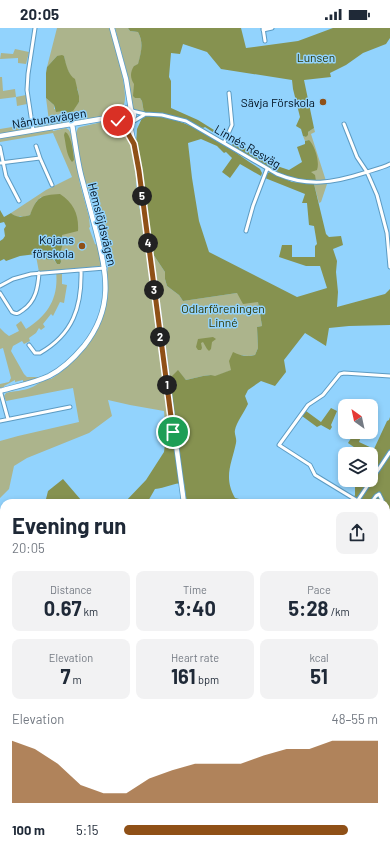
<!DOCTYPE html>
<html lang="en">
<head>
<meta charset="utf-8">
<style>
	body { margin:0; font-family:Barlow,sans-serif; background:#f2f2f3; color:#1f2937; height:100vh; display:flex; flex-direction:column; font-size:15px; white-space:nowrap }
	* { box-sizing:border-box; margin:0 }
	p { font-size:13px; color:#747a83 }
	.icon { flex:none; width:22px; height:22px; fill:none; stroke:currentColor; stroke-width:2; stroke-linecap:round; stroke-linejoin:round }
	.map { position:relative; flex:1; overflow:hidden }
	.sheet { position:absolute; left:0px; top:471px; width:390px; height:354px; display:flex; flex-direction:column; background:#fff; border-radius:12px 12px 0 0; box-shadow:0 2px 6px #0003 }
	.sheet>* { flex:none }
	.needle { width:26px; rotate:327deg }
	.tools { position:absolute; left:338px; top:371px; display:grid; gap:8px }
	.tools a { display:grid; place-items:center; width:40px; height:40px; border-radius:8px; background:#fff; box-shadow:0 2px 6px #0003; font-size:20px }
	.pin { position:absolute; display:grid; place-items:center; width:34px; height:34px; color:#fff; margin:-17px; border:2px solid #fff; border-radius:50%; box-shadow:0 1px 4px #0007 }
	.km { position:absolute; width:20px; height:20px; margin:-10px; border-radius:50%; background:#222; color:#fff; font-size:11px; line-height:20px; text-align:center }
	.round { display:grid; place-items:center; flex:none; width:42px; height:42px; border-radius:8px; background:#f2f2f3 }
	.overview { display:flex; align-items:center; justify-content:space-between; height:68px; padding:0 12px }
	h1 { font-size:22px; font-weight:700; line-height:30px }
	.figures { display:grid; grid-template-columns:repeat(3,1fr); gap:6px; height:68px; padding:4px 12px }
	.figures div { display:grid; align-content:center; border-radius:8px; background:#f2f2f3; text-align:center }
	.figures b { font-size:20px; font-weight:700 }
	.figures small { font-size:11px; font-weight:400 }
	.figures p { font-size:11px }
	.chart { height:112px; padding:8px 12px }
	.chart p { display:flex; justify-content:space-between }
	.chart svg { width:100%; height:72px; margin-top:4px; fill:#8f5017; opacity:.7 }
	ul { padding:0 12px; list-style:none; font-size:13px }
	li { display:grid; grid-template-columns:64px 48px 1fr; align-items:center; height:30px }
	li i { height:10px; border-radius:5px; background:#8f5017 }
	.status { display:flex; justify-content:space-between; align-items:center; height:28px; padding:0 20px; background:#fff; direction:ltr }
	.status svg { height:11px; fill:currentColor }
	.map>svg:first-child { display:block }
</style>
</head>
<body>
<div class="status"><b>20:05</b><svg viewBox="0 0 49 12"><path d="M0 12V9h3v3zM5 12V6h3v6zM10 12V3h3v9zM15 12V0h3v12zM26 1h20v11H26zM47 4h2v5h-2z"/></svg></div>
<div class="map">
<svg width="390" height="825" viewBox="0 0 390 825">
	<rect width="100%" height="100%" fill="#92d3fd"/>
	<path fill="#acb48c" d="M57,0h53c4,14 19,64 14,76 -6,14 -57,20 -72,22l1,5 13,-3 3,2 2,4 9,50 9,33 1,10 -1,1 6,16 2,1 5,18 -2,3 -38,4v14l5,1 -3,18 -4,-1 -7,14 -2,-2 -8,10 2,3 -4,3 -2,-2 -3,5 -7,5 1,3 -6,3 -2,-3 -9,5 -2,5 13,23 3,3h9l3,1 -16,4v-2l-8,2v-2l-11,6v1l-4,1v-4l9,-2 2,-4 -8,-30 -3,1v-21l5,5 4,3 10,-5 -3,-6 5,-4 5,8c22,-14 33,-31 30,-58l-17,1 -3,-16c12,-2 15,-1 21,8h3l1,-2c-2,-10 3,-19 0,-28 -3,-11 -14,-26 -20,-37l-5,5 -6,13 -6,2 -4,-1 -2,1 -5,-2 -2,-2 35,-23 26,-13 -19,-44 -53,9v-13l49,-8 -3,-23 8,7v4l15,4 10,-11 -1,-12 -12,-23 -2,-11h-7l-10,11z
		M115,0h13l2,3 8,1c6,11 3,21 0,33l-4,1 1,32h5l2,3 2,12 -10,-3 -1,-2 -5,-22 1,-6 -2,-7z
		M15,21l14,3 -3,12 -8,-1v-5l-18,1 1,-6 12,1z
		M0,49h2l1,14 12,-2 1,8 10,-2 1,9 -10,2 -1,-9 -16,2z
		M122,82h6l4,3v7l-5,4 -7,-2v-9z
		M111,92c27,9 24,51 26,72 1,9 3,19 5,28l29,214 -5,2 -2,-25 -34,-6 -22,-5 4,16 -23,17 -62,25 -13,8 -5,23 -9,9v-57l18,-5 61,-14 -6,-34 -67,13 -2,-5 2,-3c8,-2 17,-2 24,-5 7,-2 12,-9 21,-9 28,-18 50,-45 56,-79 1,-9 0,-19 0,-28 1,-3 1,-5 1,-9l-2,-2 -5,-17 -2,-19 -4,-6 -12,-43 -7,-43 2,-5 2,-1z
		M314,100l1,4 -4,2 15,47h-10l-6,-10 -1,-31 -4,1 -2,-5 3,1 2,-5z
		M314,156h13l-6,18 -2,1z
		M151,223l14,21v7l2,7 12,9 4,6 54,-8 21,9 4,24 -5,1 1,21 -3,7 -7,1 -8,-1 -8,15 -18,7 -3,-2 -8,1 -17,4 -8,-9 -1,13 -7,14z"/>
	<path fill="#869250" d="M128,0h113l5,20 52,-7 35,-13h57v10l-4,6 -23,9 -17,12 -16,8 1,4 -27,3 10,48 -6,4v3l-2,2 -3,-1 -2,-7 -5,-3 4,-9 -7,-28 -1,-9 -71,-11 -14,-17 -24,-8 -3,10 -9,-1 -2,24 2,4v27l27,12 24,15 -3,1 -14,-9 -2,1c-19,-9 -37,-15 -59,-15l-2,-12 -2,-3h-5l-2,-2 1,-12c-4,-6 -4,-12 0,-18l4,-2c3,-11 6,-21 0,-32l-8,-1z
		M62,27l2,1c2,8 4,19 11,23l4,17v6l-6,9 -4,2 -6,-2 -7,1 -2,-7 -8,-7v-25l1,-6 10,-11z
		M143,88c45,-2 82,30 117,53l2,4 -1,3 -21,-12 -10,14 -8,-6 10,-14 -6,-6 -2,1 -7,-7 -16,-7 -13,4 4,35 7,43 10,31 88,45 30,-9 -7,-22h-14l-27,-9 3,-12h10v12h23v-11l2,-2 -3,-18 -5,-1 -2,-22h-5l3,-9 -40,-16 3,-5 2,-1 22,10 22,2 12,50 3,3 12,-1 2,9 -10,4 4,12 -1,11 2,20 -1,15 48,-13 5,-5v36l-41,1 -20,2 -3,18 -21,-13 -21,27 2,12 -11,14 -14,-5 -13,9 -3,6 3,8c-3,7 -12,19 -13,26 -1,4 2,8 1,13 -4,20 -13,34 -1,55l21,5h-69l-3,-20c-11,0 -19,5 -29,6l-8,14h-23l22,-23 18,-28 2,-16 10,-5 -6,-33 2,-2 -1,-7 6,-5 -6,-7 7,-7 8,10 17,-4 8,-1 4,1 16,-6 -2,-9 4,-9c8,4 14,5 22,3l3,-7 -1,-21 5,-1 -4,-24 -15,2 -6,-11 -54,8 -4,-6 -12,-9 -2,-7v-7l-14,-21 -15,-107 1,-15z
		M65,104l2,1c5,7 6,18 7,27l-2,2c-6,-7 -6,-18 -8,-27z
		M309,112c6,6 11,22 8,30l-6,2 4,3 1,6c-11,-1 -23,-2 -33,-6 -19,-7 -36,-20 -52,-29l3,-4 43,24 12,4 13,-8 -5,-15 8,-3v-3z
		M60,166c14,9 19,21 18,37l-16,4 1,8 -3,11 1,8 -1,2h-3l-3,-5 -4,1 -4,-1v-4l-10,1v-2l-16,2 -14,5 -2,-2 -4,2v-20l3,-2 2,-3 -1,-7 2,-3 -2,-4 -4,1v-13l4,7 7,-4c5,5 12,4 19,2 7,-18 10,-20 30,-21z
		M213,309l3,2 -4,3 -1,7 -2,2 -2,-2 -4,-7 -2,1 1,5 -1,2h-3l-2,-3 2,-8z
		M331,380l6,3 -6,14 1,2 -2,3 -9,-5 -4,2 -15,-11 4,-5 15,11z
		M390,389v224l-4,-2v-136h-36l5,-8v-10l3,-5h13v-26h-7l-16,-11 5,-8 3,1 1,-3h4l1,1 -3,8 15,7 13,-28 2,-1z
		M63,451l18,21 17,3h-53l3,-12z
		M4,566v47l-4,-4v-39z
		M0,618l4,2v201h117l5,4h-126z
		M386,757l4,3v65h-194l-3,-4h193z"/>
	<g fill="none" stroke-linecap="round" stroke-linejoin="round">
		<defs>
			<path id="street" d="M263,0l2,13
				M263,2l9,-2
				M132,83l13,3 17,1 24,6 91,53c31,13 56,9 87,-1 9,-3 18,-5 26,-9
				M134,93l10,-6
				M344,96l13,33 10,15 10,23 10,38 3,34
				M33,102l-6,-40 1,-16 7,-46
				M224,115l8,-18 -3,-32
				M36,118l4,12
				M0,119l6,29 13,25
				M0,135l40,-5 12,27
				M246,203l7,-25 14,-37
				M0,258l13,-7 18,-5 74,-6
				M0,265l12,19c5,3 7,1 11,-2 13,-9 15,-23 16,-37
				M29,317l6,8h5c33,-19 42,-46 41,-83
				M0,362l8,29
				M0,393l70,-14
				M356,475l34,-51
				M361,475l-46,-28 -5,-10 -31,-20 29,-40 15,-10 17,-21 4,-1 46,3
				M371,475l5,-7 3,-2 3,6 -2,3
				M386,615l2,-1 2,1
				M386,625l4,4
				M386,702l4,4
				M159,821l9,4
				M191,821l3,4"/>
			<path id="secondary" d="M112,0l14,51 5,31
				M119,83c-5,11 7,17 11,26
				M105,89l19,-9 7,2 3,5 -2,8 -4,3 -7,-2
				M131,96v6l8,41 45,332
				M0,108l101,-17h13l4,2
				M0,363c17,-5 34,-8 49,-15 14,-7 25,-18 35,-30 30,-38 23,-71 12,-115 -5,-18 -10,-37 -15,-56 -4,-16 -6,-34 -9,-51
				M247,821v4"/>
		</defs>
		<use href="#street" stroke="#5c9bc3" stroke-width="5"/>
		<use href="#secondary" stroke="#5c9bc3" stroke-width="6"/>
		<use href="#street" stroke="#fff" stroke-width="3"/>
		<use href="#secondary" stroke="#fff" stroke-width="4.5"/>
	</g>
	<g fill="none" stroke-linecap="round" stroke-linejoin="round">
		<defs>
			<path id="route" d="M118,93l8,9 8,14 5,27 34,261"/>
		</defs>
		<use href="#route" stroke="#fff" stroke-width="8"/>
		<use href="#route" stroke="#8f5017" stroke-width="5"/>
	</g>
	<g fill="#8f5017" stroke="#92d3fd" stroke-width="1.5">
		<circle cx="323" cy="74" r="4"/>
		<circle cx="82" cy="218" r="4"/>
	</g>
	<g text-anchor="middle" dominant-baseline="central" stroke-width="3" stroke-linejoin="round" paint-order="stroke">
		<g font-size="12" fill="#303701" stroke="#92d3fd">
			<text x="316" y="29">Lunsen</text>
			<text x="223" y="280">Odlarföreningen<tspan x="223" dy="14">Linné</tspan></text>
		</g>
		<g font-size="12" fill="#00101e" stroke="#92d3fd" text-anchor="end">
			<text x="315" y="74">Sävja Förskola</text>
			<text x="74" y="211">Kojans<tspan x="74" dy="14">förskola</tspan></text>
		</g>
		<g font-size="12" fill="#00101e" stroke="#92d3fd">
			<text transform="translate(49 90) rotate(-9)">Nåntunavägen</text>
			<text transform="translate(248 118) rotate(30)">Linnés Resväg</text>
			<text transform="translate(103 196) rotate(76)">Hemslöjdsvägen</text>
		</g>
	</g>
</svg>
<div class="tools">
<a><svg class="needle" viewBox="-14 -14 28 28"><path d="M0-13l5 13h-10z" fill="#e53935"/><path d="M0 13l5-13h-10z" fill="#747a83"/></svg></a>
<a><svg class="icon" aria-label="layers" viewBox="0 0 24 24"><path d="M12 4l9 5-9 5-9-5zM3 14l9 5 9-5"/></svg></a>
</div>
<div class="pin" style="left:173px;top:404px;background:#1e9e55"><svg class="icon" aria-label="arrive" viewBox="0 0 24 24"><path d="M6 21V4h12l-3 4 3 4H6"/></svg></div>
<div class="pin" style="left:118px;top:93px;background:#d93025"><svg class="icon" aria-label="check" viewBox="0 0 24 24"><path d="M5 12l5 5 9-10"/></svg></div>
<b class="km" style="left:167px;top:357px">1</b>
<b class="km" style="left:160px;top:309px">2</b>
<b class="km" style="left:154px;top:262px">3</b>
<b class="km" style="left:148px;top:215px">4</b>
<b class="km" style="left:142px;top:168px">5</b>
<section class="sheet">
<div class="overview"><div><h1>Evening run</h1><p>20:05</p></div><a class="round"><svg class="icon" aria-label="share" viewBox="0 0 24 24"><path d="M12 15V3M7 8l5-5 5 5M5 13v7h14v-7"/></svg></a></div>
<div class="figures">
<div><p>Distance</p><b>0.67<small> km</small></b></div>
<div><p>Time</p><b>3:40</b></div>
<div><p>Pace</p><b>5:28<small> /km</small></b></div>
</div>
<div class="figures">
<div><p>Elevation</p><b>7<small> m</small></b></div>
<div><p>Heart rate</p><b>161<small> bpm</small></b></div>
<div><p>kcal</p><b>51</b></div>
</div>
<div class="chart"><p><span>Elevation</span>48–55 m</p>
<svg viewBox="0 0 160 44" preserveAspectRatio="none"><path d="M0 44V6L10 11L20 20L30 33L40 38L50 38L60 29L70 24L80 20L90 20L100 20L110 15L120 11L130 11L140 6L150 6L160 6V44z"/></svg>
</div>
<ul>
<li><b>100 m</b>5:15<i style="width:88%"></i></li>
</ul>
</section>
</div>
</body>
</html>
